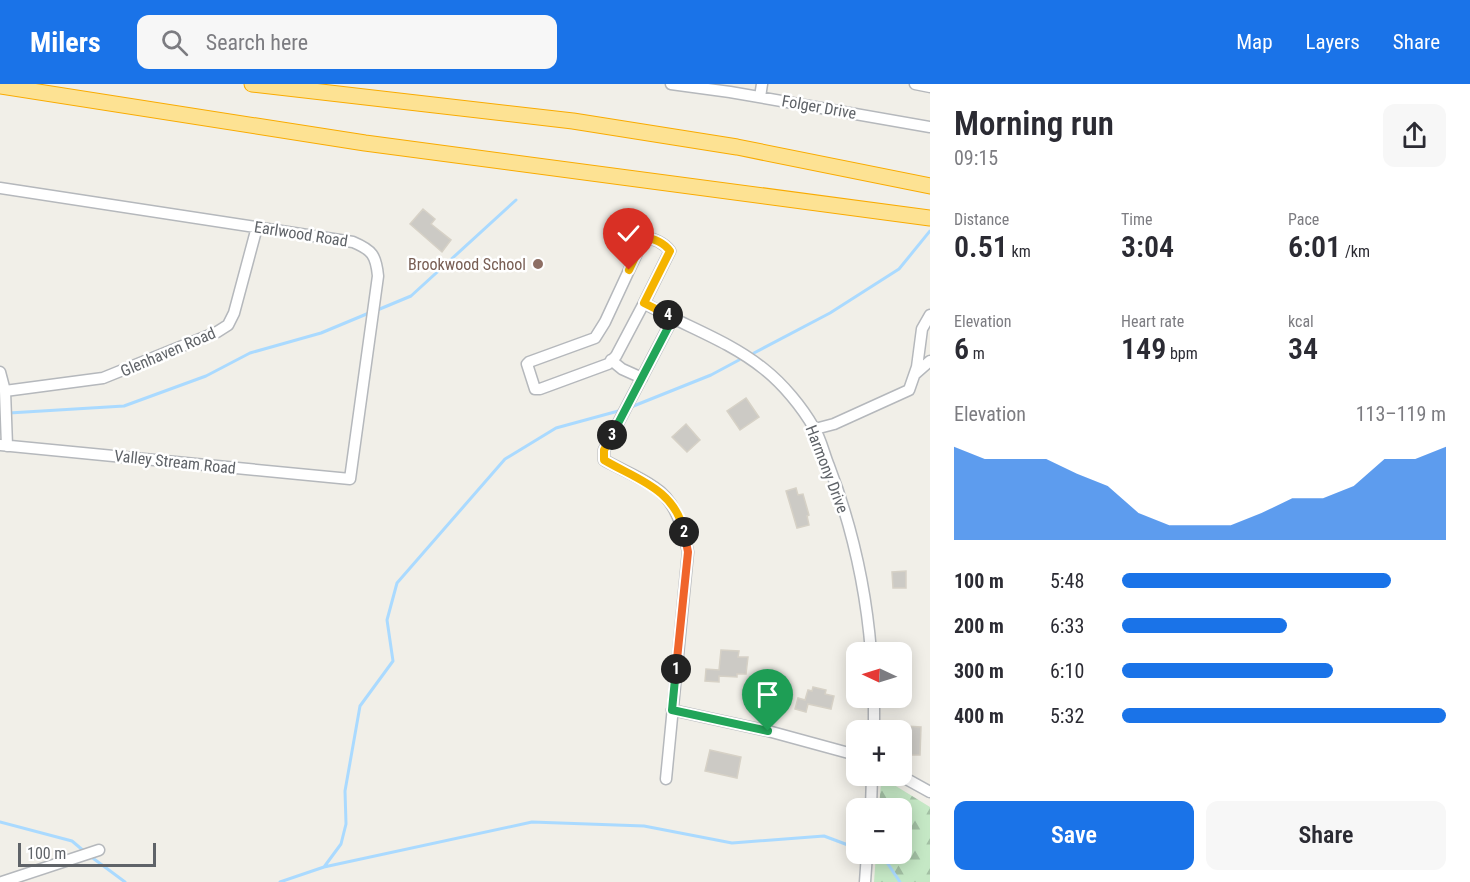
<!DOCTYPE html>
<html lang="en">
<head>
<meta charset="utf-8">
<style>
	body { margin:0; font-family:"Roboto Condensed",sans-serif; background:#f7f7f7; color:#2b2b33; height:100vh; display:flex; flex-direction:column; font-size:22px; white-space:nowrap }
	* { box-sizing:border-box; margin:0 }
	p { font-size:20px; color:#7c7c81 }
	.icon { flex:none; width:33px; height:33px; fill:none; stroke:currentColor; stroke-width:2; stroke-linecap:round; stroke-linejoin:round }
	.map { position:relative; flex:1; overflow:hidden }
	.side { display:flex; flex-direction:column; background:#fff; width:540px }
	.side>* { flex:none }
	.needle { width:39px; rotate:274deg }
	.tools { position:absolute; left:846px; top:558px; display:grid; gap:12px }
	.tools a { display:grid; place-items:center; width:66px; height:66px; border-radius:12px; background:#fff; box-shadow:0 3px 15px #0003; font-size:30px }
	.scale { position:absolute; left:18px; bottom:15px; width:138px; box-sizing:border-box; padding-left:6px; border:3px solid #5f6368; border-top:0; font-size:16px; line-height:21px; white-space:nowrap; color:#5f6368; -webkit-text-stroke:4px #fff; paint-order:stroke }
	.pin { position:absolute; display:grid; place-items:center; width:51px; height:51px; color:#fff; margin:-62px -26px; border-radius:50% 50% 50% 0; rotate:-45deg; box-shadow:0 0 6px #0007 }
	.pin .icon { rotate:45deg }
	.km { position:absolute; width:30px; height:30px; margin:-15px; border-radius:50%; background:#222; color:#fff; font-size:16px; line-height:30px; text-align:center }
	.round { display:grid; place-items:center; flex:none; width:63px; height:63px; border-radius:12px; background:#f7f7f7 }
	.overview { display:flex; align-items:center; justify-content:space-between; height:102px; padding:0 24px }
	h1 { font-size:33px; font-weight:600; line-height:45px }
	.metrics { display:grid; grid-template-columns:repeat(3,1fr); gap:9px; height:102px; padding:6px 24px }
	.metrics div { display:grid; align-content:center }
	.metrics b { font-size:30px; font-weight:600 }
	.metrics small { font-size:16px; font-weight:400 }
	.metrics p { font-size:16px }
	.chart { height:168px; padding:12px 24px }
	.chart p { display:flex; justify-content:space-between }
	.chart svg { width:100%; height:108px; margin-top:6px; fill:#1a73e8; opacity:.7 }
	.button { display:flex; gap:12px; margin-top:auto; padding:12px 24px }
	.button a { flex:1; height:69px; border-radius:12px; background:#1a73e8; color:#fff; font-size:24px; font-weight:600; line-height:69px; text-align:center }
	.button a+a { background:#f7f7f7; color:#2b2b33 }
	ul { padding:0 24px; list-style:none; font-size:20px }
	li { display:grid; grid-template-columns:96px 72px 1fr; align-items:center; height:45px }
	li i { height:15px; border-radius:8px; background:#1a73e8 }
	header { display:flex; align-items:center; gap:36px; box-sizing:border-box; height:84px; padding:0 30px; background:#1a73e8; color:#fff }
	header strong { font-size:28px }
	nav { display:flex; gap:33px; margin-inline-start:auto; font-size:21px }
	.search { width:420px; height:54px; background:#f7f7f7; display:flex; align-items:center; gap:15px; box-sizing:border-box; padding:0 21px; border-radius:12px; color:#7c7c81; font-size:22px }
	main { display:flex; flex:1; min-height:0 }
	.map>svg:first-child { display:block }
</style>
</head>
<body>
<header>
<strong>Milers</strong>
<div class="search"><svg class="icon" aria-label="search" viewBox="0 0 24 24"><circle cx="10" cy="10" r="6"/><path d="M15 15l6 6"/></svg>Search here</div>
<nav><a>Map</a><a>Layers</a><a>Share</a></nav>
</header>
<main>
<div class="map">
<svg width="930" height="798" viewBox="0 0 930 798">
	<defs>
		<pattern id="forest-firs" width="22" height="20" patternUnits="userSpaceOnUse" patternTransform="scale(1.5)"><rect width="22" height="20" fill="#c5e8c5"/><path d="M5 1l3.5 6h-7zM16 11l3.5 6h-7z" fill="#a3c0a4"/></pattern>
	</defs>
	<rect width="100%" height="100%" fill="#f1efe8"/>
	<path fill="url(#forest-firs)" d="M886,696l44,27v75h-56l2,-28h26v-46h-23l2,-25z"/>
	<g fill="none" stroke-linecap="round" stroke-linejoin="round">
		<path stroke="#aadaff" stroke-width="3" d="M375,227l36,-15 105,-96
			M754,269l76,-40 69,-44 31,-38
			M631,323l80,-32 28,-15
			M9,329l115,-7 82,-30 44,-23 71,-20 48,-20
			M0,738l72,19 13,11
			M871,770l13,4 16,24
			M90,772l35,26
			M324,783l17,-23 5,-20 -1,-33 15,-85 33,-45 -6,-41 10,-37 108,-124 51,-31 66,-18
			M280,798l44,-15 208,-45 112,4 88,17 92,-7 32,12"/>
	</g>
	<path fill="#cccac5" stroke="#d6d1c6" stroke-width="1.5" d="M423,125l12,10 -4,5 20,16 -9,12 -32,-28z
		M746,314l13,19 -19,13 -13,-19z
		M686,340l14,16 -13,12 -15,-15z
		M796,404l2,7 5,-1 6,21 -2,1 2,9 -12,3 -11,-37z
		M906,487v17h-13l-1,-16z
		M721,566l18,1 -1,6h10l-2,17h-9v3l-18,-1v6l-14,-1 1,-12 13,1z
		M813,603l13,3 -1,4 9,2 -3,13 -23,-5 -2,8 -11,-3 3,-11 7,2 3,-10 4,1z
		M905,642l16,1 -1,28h-12v-7h-3z
		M710,666l31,7 -4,21 -32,-7z"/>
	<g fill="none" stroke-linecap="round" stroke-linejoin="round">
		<defs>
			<path id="minor" d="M671,0l59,8 200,35
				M915,0l15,3
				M760,13l2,-13
				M0,104l353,54c19,8 23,13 25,34l-28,203 -350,-34
				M644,219l-28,53 -8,8 -68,25h-5l-8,-25 2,-2 66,-24 10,-16 39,-84c9,-1 21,6 26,13l-26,52c40,23 84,37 120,66 19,15 38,38 50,59 7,11 10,26 15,38 23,60 37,123 42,186
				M611,276l11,9 20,9
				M0,288l5,19 2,55
				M915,290l15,-13
				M5,307l98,-13 114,-46 11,-7 6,-12 23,-86
				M815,345l19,-5 75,-34 8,-23 5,-38 8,-14
				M672,626l96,21 88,24
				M874,646v-32
				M901,692l29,16
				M666,695l22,-227c-5,-24 -12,-51 -34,-65 -16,-11 -34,-18 -50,-27v-10l69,-132
				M871,724l1,-32
				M2,798l97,-32
				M865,798l2,-28"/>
			<path id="highway" d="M252,0l321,37 164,26 193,39
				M0,2l365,57 565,75"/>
		</defs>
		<use href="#minor" stroke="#b5b8bc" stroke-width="13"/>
		<use href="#highway" stroke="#f9ab00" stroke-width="17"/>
		<use href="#minor" stroke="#fff" stroke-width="10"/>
		<use href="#highway" stroke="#fde293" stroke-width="15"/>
	</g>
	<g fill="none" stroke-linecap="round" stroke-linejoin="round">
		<defs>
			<path id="split-1" d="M676,585l-4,41 96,21"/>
			<path id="split-2" d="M676,585l12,-117 -4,-20"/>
			<path id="split-3" d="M612,351l-8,15v10c32,19 71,29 80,72"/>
			<path id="split-4" d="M612,351l61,-117 -5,-3"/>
			<path id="split-5" d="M629,186l15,-32c9,-1 21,6 26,13l-26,52 24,12"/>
		</defs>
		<use href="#split-1" stroke="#fff" stroke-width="12"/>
		<use href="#split-2" stroke="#fff" stroke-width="12"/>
		<use href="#split-3" stroke="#fff" stroke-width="12"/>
		<use href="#split-4" stroke="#fff" stroke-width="12"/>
		<use href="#split-5" stroke="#fff" stroke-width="12"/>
		<use href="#split-1" stroke="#22a559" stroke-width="8"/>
		<use href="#split-2" stroke="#f0652b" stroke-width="8"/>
		<use href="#split-3" stroke="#f5b400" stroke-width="8"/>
		<use href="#split-4" stroke="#22a559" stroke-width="8"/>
		<use href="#split-5" stroke="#f5b400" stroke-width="8"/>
	</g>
	<circle fill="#8d6e63" stroke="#fff" stroke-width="2" cx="538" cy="180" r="6"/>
	<g text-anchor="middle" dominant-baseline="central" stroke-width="5" stroke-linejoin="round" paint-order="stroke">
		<g font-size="16" fill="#5f6368" stroke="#fff">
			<text transform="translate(819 23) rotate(10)">Folger Drive</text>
			<text transform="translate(301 150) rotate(9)">Earlwood Road</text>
			<text transform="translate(168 268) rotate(-23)">Glenhaven Road</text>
			<text transform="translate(175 378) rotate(6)">Valley Stream Road</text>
			<text transform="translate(827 385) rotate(69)">Harmony Drive</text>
		</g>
		<g font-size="16" fill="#785e54" stroke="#fff" text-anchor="end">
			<text x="526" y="180">Brookwood School</text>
		</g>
	</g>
</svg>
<div class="tools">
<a><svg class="needle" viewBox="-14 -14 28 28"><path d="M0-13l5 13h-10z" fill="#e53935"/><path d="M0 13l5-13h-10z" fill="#7c7c81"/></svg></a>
<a>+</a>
<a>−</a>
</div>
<div class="scale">100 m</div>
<div class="pin" style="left:768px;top:647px;background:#1e9e55"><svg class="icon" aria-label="arrive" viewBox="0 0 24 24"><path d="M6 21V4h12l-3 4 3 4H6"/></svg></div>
<div class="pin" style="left:629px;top:186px;background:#d93025"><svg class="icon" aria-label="check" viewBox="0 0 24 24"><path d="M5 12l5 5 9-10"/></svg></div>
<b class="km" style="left:676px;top:585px">1</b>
<b class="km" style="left:684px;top:448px">2</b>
<b class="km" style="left:612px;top:351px">3</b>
<b class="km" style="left:668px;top:231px">4</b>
</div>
<section class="side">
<div class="overview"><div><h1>Morning run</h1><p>09:15</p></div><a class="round"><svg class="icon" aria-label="share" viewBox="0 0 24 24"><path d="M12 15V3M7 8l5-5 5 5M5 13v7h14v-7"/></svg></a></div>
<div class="metrics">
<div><p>Distance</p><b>0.51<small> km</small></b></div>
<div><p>Time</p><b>3:04</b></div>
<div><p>Pace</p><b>6:01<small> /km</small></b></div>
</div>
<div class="metrics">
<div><p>Elevation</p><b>6<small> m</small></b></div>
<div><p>Heart rate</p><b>149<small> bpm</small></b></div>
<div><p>kcal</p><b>34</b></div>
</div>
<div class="chart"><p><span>Elevation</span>113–119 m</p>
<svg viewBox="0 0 160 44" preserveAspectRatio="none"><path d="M0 44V6L10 11L20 11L30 11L40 17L50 22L60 33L70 38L80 38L90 38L100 33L110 27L120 27L130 22L140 11L150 11L160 6V44z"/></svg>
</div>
<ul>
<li><b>100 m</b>5:48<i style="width:83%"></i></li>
<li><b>200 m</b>6:33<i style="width:51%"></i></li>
<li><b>300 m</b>6:10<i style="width:65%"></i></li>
<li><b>400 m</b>5:32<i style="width:100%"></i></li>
</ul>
<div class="button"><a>Save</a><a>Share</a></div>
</section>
</main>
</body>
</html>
